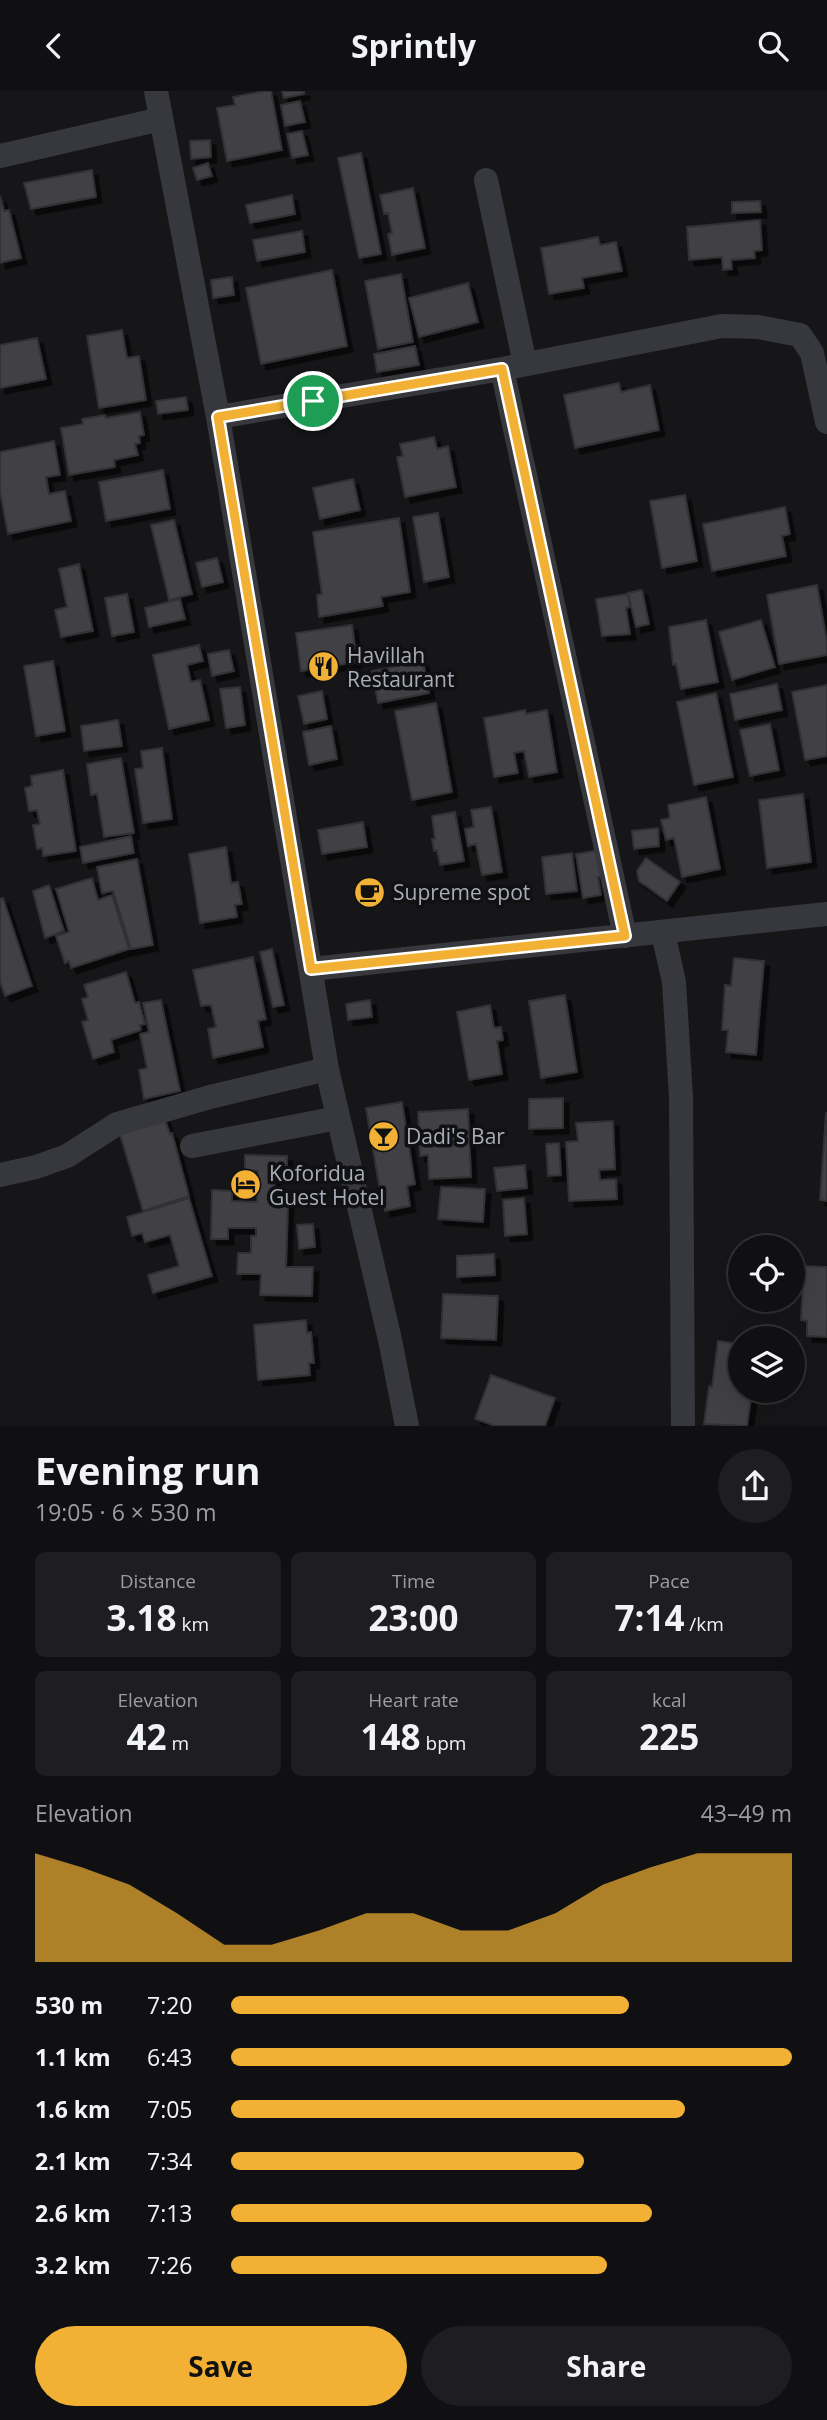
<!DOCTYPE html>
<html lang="en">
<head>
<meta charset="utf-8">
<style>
	body { margin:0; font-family:"Open Sans",sans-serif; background:#1e1e20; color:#f1f3f6; height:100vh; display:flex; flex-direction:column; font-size:26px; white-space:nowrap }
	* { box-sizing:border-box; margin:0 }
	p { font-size:23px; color:#9c9d9f }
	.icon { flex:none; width:38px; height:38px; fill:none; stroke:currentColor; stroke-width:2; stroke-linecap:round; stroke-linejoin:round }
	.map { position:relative; height:1335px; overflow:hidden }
	.panel { display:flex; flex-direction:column; background:#101012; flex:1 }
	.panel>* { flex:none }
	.tools { position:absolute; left:728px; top:1144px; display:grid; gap:14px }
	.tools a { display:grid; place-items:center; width:77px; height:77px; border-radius:50%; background:#101012; box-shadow:0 7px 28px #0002,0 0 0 2px #303032; font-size:35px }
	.pin { position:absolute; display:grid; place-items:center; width:60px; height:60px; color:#fff; margin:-30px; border:4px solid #fff; border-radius:50%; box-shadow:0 2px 7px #0007 }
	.round { display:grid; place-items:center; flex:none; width:74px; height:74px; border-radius:37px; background:#1e1e20 }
	.headline { display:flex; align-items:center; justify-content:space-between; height:119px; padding:0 35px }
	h1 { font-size:38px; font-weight:700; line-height:52px }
	.figures { display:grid; grid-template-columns:repeat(3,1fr); gap:10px; height:119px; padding:7px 35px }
	.figures div { display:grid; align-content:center; border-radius:10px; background:#1e1e20; text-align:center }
	.figures b { font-size:35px; font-weight:700 }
	.figures small { font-size:19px; font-weight:400 }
	.figures p { font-size:19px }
	.chart { height:196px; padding:14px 35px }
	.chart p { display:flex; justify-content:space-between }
	.chart svg { width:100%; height:126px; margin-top:7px; fill:#f2b134; opacity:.7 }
	.action { display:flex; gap:14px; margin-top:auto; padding:14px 35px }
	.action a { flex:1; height:80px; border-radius:42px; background:#f2b134; color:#111; font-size:28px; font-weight:700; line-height:80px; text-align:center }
	.action a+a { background:#1e1e20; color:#f1f3f6 }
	ul { padding:0 35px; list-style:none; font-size:23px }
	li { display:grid; grid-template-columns:112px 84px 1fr; align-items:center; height:52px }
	li i { height:18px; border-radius:9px; background:#f2b134 }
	header { display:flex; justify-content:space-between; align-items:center; height:91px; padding:0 35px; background:#101012; font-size:32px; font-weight:700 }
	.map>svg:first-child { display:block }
</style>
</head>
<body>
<header><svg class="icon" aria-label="back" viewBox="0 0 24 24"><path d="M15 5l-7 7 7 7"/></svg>Sprintly<svg class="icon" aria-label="search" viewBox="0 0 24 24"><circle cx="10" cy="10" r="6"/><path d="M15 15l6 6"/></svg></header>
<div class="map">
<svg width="827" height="1335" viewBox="0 0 827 1335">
	<defs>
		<filter id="shadow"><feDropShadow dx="5.5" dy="5.5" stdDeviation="0" flood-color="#0009"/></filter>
	</defs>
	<rect width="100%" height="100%" fill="#161618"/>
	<path fill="#404145" stroke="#303034" stroke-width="2" filter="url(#shadow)" d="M264,0h7l11,59 -55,11 -10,-53 18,-3 -2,-8z
		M282,0h22v3l-20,4z
		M300,10l5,21 -20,4 -4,-21z
		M302,40l6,24 -16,3 -5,-24z
		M210,49l1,17 -20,2 -1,-18z
		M361,62l20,101 -22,4 -21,-100z
		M208,72l4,13 -15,4 -4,-12z
		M92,79l4,27 -65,12 -7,-26z
		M413,97l12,60 -33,7 -4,-21 4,-1 -4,-20 -4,1 -4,-19z
		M292,104l3,19 -45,9 -4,-18z
		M0,105l4,15 5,-1 12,48 -21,5z
		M760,110l1,11 -29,1v-11z
		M760,129l2,30 -8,1 1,7 -24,2 1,9 -9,1 -1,-13 -33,3 -2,-33z
		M302,140l3,21 -48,9 -4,-21z
		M598,146l2,8 16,-3 6,29 -40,7 2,10 -35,6 -8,-46z
		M332,179l15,76 -86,18 -15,-76z
		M401,183l12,68 -35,7 -13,-68z
		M232,186l2,18 -21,3 -2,-18z
		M468,192l10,39 -59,15 -10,-39z
		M122,239l5,28 12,-2 7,44 -47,8 -12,-72z
		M37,247l9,41 -46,9v-43z
		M415,255l4,19 -42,7 -3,-18z
		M619,292l2,9 29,-7 9,45 -84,18 -11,-53z
		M186,306l2,13 -30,4 -2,-13z
		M140,321l4,23 -5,1 1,7 -5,1 3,11 -24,5 1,7 -46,8 -8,-47 22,-4 -1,-5 23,-4 1,3z
		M434,346l3,12 11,-3 8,41 -51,10 -8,-40 6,-1 -3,-12z
		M54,350l6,34 -14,2 3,17 16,-3 6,30 -63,13 -8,-42v-40z
		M163,379l7,39 -64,12 -7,-39z
		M353,388l7,31 -40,9 -7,-31z
		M685,404l12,66 -35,7 -12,-67z
		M785,416l5,27 -8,2 4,20 -74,15 -9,-47z
		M438,422l11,64 -25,5 -11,-65z
		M399,427l11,74 -29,5 2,9 -64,11 -2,-22 5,-1 -9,-62z
		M174,429l18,74 -23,6 -18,-75z
		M217,467l6,24 -21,5 -6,-24z
		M79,473l14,67 -32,6 -6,-27 12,-3 -8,-38z
		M817,494l10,57v13l-48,9 -12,-69z
		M642,499l7,34 -13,3 -8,-34z
		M127,503l7,38 -22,4 -7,-38z
		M628,503l2,13 -4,1 4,26 -28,2 -6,-37z
		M180,508l5,20 -36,8 -4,-19z
		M706,529l12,62 -37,7 -5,-25 -3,1 -4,-38z
		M761,529l14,47 -43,13 -13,-48z
		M352,534l5,37 -56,9 -5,-38z
		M199,554l4,16 -16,4 4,17 9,-2 9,40 -40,9 -16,-74z
		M229,559l5,21 -22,5 -4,-22z
		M53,570l12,70 -29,5 -12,-70z
		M423,570l6,32 -51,10 -6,-32z
		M777,593l5,26 -47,10 -5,-26z
		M827,594v71l-22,4 -13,-68z
		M240,596l5,38 -19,3 -6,-39z
		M322,600l5,28 -23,5 -6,-28z
		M716,602l17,84 -39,8 -17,-83z
		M436,612l16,89 -40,8 -17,-89z
		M525,619l1,4 21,-4 10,62 -28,5 -5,-26 -10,2 4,20 -24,4 -10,-59z
		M118,629l4,26 -38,5 -3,-25z
		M770,633l9,46 -29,6 -10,-46z
		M331,635l6,33 -28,6 -6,-33z
		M162,657l10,71 -29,4 -8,-54 8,-1 -2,-17z
		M121,667l13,75 -30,4 -7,-43 -6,1 -4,-31z
		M63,679l13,81 -33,5 -1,-8 -5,1 -4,-24 7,-1 -3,-14 -8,1 -4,-23 7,-2 -1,-10z
		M803,703l8,68 -44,6 -8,-68z
		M706,706l14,72 -38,8 -8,-39 -8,2 -5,-20 9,-2 -2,-13z
		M491,716l11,65 -20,3 -6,-31 -8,2 -3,-17 9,-2 -3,-17z
		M455,721l9,49 -24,4 -3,-15 -3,1 -2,-12h3l-3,-23z
		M363,731l4,25 -45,7 -4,-24z
		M658,737l1,18 -25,3 -2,-18z
		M131,745l3,17 -51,10 -3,-16z
		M226,756l5,36 7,-1 4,22 -7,1 2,12 -37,6 -11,-69z
		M600,759l5,26 -7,1 3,18 -18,3 -7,-44z
		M572,762l5,38 -31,3 -4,-37z
		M646,767l34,24 -13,19 -28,-20 -2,-10z
		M137,768l16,86 -22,4 -18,-58 -11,2 -5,-26z
		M92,787l6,22 14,-5 17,54 -58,19 -2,-7 -4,2 -9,-27 13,-4 -13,-43z
		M49,794l15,46 -19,7 -12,-47z
		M3,807l29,88 -27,10 -5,-15v-82z
		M272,858l12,56 -11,2 -13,-55z
		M253,866l13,62 -8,2 5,26 -50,11 -5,-29 8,-2 -5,-22 -10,1 -8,-36z
		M734,867l30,3 -8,94 -30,-3 2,-22h-6l3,-45 6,1z
		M126,881l9,31 4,-1 6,22 -5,1 1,5 -30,10 3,12 -21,7 -11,-37 6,-2 -6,-21 6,-2 -4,-12z
		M565,904l12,77 -36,6 -12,-77z
		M161,909l19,91 -36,8 -5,-29 8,-2 -7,-34 9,-2 -6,-29z
		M370,909l2,17 -24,3 -2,-16z
		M490,914l4,23 7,-1 2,13 -6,1 5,33 -33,6 -12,-68z
		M563,1007v30l-34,1v-30z
		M402,1011l13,82 -8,2 3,20 -25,5 -3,-20h-2l-14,-83z
		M468,1018l3,68 -42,2 -1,-24 -8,1 -2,-44z
		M826,1022h1v88l-7,-1z
		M164,1026l6,17 2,-1 17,63 -46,15 -24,-80z
		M613,1030l2,48 -16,1 1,10 16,-1 1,20 -48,2 -3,-59 12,-1 -2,-18z
		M559,1052l2,32 -13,1 -2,-32z
		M245,1064l42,1v15h-12l-1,33h14l-2,63h27l-1,29 -52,-1 1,-21h-24l1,-21h13v-17h5v-8h-28v11h-17l1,-49 20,1v10l25,1 1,-31 -13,-1z
		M525,1074l2,23 -30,3 -3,-23z
		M441,1096l44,2 -2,33 -45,-3z
		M189,1107l23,78 -59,17 -5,-18 31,-9 -9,-31 -25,7 -3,-9 -10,3 -5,-19z
		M524,1107l3,36 -22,2 -2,-36z
		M313,1133l2,23 -16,2 -2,-24z
		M494,1163l1,21 -38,2v-21z
		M804,1175l23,1v70l-20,-1v-15l-6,-1z
		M443,1203l55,2 -2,44 -55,-2z
		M306,1229l1,13 4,-1 3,31h-5l1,12 -52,5 -4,-55z
		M718,1250l22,3v47h12l-5,35 -43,-2 5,-38 3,1z
		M491,1284l64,23 -10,28h-50l-20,-7z"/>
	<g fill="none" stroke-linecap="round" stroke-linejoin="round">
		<path stroke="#37383d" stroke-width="24" d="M156,0l62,326 109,652 63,271 17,86
			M0,65l161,-37
			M486,89l39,184
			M502,278l123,567
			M218,326l284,-48 220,-43 36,1 42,8 12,18 15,69
			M663,842l11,49 7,115 2,329
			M311,878l516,-55
			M192,1055l146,-28
			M0,1084l36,-8 31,-11 50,-32 93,-27 117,-28"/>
	</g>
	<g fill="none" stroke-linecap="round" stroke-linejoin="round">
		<defs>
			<path id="route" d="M502,278l123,567 -314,33 -93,-552z"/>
		</defs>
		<use href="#route" stroke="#fff" stroke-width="14"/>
		<use href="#route" stroke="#f2b134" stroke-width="9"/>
	</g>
	<defs>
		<symbol id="restaurant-disc" viewBox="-11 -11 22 22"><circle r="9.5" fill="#f2b134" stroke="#111113"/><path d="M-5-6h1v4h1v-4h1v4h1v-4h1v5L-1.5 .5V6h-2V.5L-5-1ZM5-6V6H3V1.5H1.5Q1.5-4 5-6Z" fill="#111"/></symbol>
		<symbol id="cafe-disc" viewBox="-11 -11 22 22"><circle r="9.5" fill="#f2b134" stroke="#111113"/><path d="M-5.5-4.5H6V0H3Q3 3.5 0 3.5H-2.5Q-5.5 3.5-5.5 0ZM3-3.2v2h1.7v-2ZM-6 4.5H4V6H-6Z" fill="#111"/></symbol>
		<symbol id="bar-disc" viewBox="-11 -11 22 22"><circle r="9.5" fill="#f2b134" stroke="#111113"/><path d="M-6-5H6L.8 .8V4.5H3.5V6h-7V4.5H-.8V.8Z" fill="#111"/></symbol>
		<symbol id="hotel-disc" viewBox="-11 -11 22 22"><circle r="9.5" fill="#f2b134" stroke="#111113"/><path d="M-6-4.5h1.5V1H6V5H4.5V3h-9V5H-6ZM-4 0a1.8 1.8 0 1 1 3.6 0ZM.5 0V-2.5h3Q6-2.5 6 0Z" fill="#111"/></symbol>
	</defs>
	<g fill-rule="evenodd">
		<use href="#restaurant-disc" x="306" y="558" width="35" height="35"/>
		<use href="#cafe-disc" x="352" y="784" width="35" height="35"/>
		<use href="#bar-disc" x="366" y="1028" width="35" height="35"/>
		<use href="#hotel-disc" x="228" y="1076" width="35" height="35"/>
	</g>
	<g text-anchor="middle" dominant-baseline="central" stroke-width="7" stroke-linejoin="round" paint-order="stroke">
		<g font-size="21" fill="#a8adb8" stroke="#111113" text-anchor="start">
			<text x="347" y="564">Havillah<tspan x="347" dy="24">Restaurant</tspan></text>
			<text x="393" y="801">Supreme spot</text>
			<text x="406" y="1045">Dadi's Bar</text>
			<text x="269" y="1082">Koforidua<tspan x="269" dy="24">Guest Hotel</tspan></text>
		</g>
	</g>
</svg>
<div class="tools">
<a><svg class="icon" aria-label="locate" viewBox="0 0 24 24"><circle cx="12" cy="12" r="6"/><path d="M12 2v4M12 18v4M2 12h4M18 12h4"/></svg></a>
<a><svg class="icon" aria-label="layers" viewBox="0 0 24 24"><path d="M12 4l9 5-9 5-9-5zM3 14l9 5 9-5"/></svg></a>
</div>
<div class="pin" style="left:313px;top:310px;background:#1e9e55"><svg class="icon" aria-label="arrive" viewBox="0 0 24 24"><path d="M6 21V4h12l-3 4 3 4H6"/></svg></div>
</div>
<section class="panel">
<div class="headline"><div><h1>Evening run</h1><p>19:05 · 6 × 530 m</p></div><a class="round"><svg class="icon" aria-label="share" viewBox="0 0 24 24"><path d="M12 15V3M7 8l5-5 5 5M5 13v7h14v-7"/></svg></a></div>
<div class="figures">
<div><p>Distance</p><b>3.18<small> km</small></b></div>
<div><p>Time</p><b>23:00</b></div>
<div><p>Pace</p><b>7:14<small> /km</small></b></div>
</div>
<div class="figures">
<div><p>Elevation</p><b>42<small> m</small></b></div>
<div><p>Heart rate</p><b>148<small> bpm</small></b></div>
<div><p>kcal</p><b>225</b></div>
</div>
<div class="chart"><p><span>Elevation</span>43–49 m</p>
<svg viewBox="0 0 160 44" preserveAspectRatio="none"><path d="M0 44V6L10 11L20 17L30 27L40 38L50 38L60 33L70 27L80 27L90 33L100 33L110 27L120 17L130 11L140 6L150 6L160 6V44z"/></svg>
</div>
<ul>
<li><b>530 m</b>7:20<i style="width:71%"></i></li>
<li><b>1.1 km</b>6:43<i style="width:100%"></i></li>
<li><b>1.6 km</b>7:05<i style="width:81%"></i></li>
<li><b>2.1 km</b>7:34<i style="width:63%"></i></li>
<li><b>2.6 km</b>7:13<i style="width:75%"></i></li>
<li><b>3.2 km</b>7:26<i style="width:67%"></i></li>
</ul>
<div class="action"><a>Save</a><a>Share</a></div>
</section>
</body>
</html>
